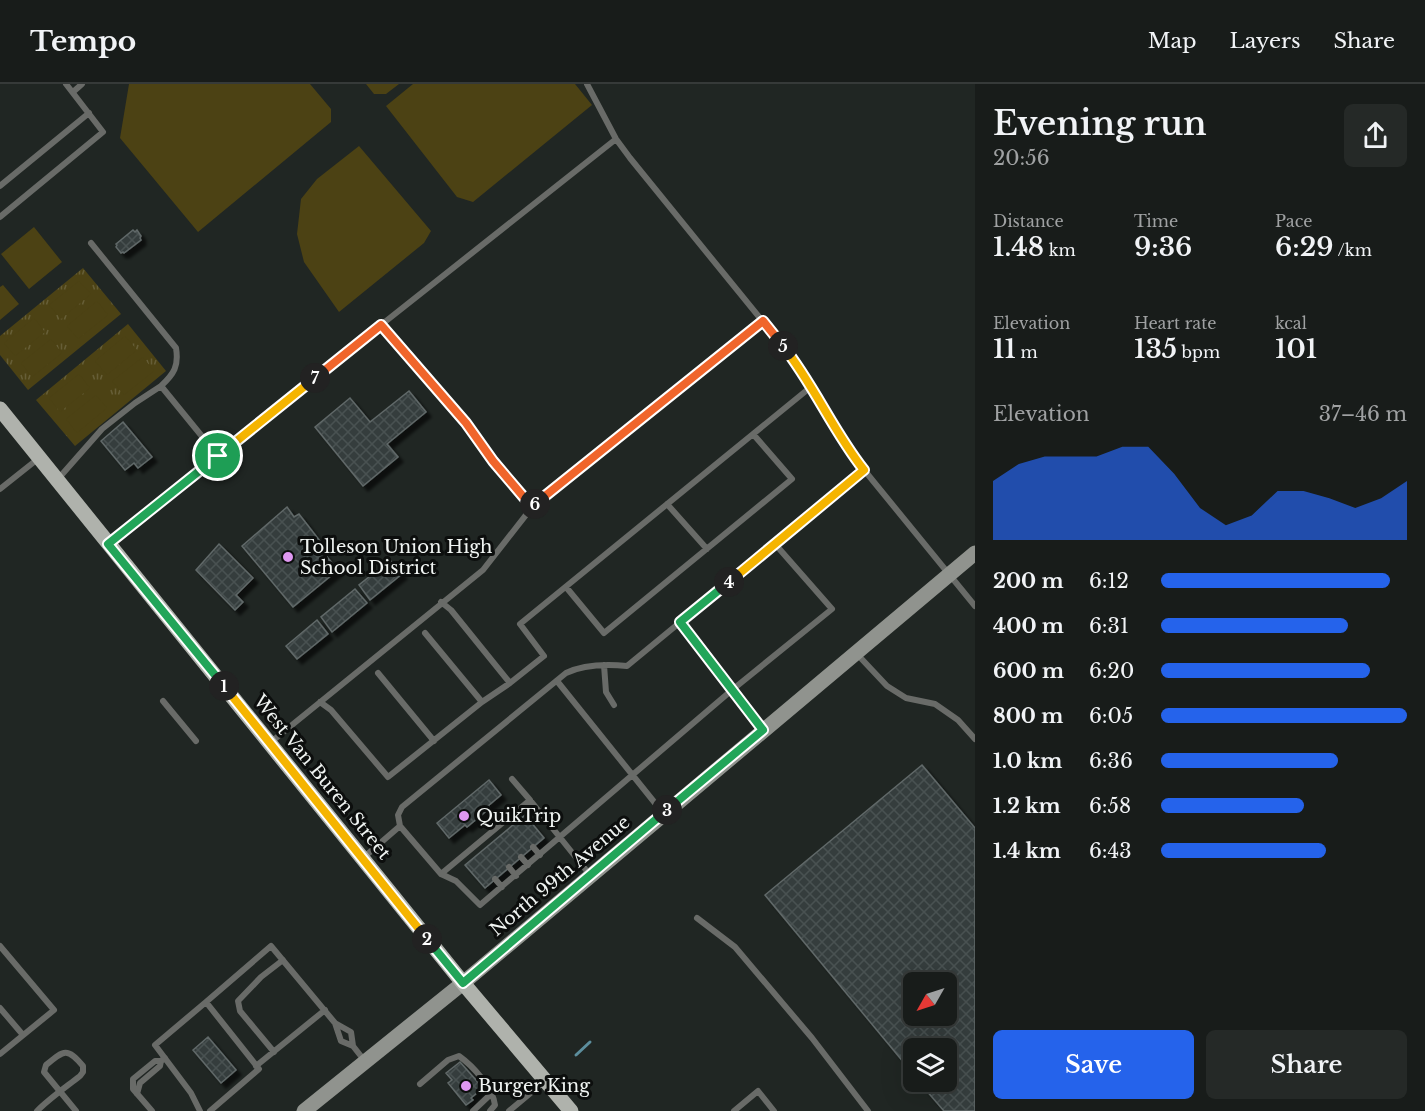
<!DOCTYPE html>
<html lang="en">
<head>
<meta charset="utf-8">
<style>
	body { margin:0; font-family:"Libre Baskerville",serif; background:#252927; color:#f1f3f6; height:100vh; display:flex; flex-direction:column; font-size:22px; white-space:nowrap }
	* { box-sizing:border-box; margin:0 }
	p { font-size:20px; color:#9fa1a2 }
	.icon { flex:none; width:33px; height:33px; fill:none; stroke:currentColor; stroke-width:2; stroke-linecap:round; stroke-linejoin:round }
	.map { position:relative; flex:1; overflow:hidden }
	.sheet { display:flex; flex-direction:column; background:#181c1a; width:450px }
	.sheet>* { flex:none }
	.needle { width:39px; rotate:231deg }
	.tools { position:absolute; left:903px; top:888px; display:grid; gap:12px }
	.tools a { display:grid; place-items:center; width:54px; height:54px; border-radius:9px; background:#181c1a; box-shadow:0 6px 24px #0002,0 0 0 2px #363a39; font-size:30px }
	.pin { position:absolute; display:grid; place-items:center; width:51px; height:51px; color:#fff; margin:-26px; border:3px solid #fff; border-radius:50%; box-shadow:0 2px 6px #0007 }
	.km { position:absolute; width:30px; height:30px; margin:-15px; border-radius:50%; background:#222; color:#fff; font-size:16px; line-height:30px; text-align:center }
	.round { display:grid; place-items:center; flex:none; width:63px; height:63px; border-radius:9px; background:#252927 }
	.overview { display:flex; align-items:center; justify-content:space-between; height:102px; padding:0 18px }
	h1 { font-size:33px; font-weight:600; line-height:45px }
	.metrics { display:grid; grid-template-columns:repeat(3,1fr); gap:9px; height:102px; padding:6px 18px }
	.metrics div { display:grid; align-content:center }
	.metrics b { font-size:26px; font-weight:600 }
	.metrics small { font-size:16px; font-weight:400 }
	.metrics p { font-size:16px }
	.chart { height:168px; padding:12px 18px }
	.chart p { display:flex; justify-content:space-between }
	.chart svg { width:100%; height:108px; margin-top:6px; fill:#2563eb; opacity:.7 }
	.cta { display:flex; gap:12px; margin-top:auto; padding:12px 18px }
	.cta a { flex:1; height:69px; border-radius:9px; background:#2563eb; color:#fff; font-size:24px; font-weight:600; line-height:69px; text-align:center }
	.cta a+a { background:#252927; color:#f1f3f6 }
	ul { padding:0 18px; list-style:none; font-size:20px }
	li { display:grid; grid-template-columns:96px 72px 1fr; align-items:center; height:45px }
	li i { height:15px; border-radius:8px; background:#2563eb }
	header { display:flex; align-items:center; gap:36px; box-sizing:border-box; height:84px; padding:0 30px; background:#181c1a; border-bottom:2px solid #363a39 }
	header strong { font-size:28px }
	nav { display:flex; gap:33px; margin-inline-start:auto; font-size:21px }
	main { display:flex; flex:1; min-height:0 }
	.map>svg:first-child { display:block }
</style>
</head>
<body>
<header>
<strong>Tempo</strong>
<nav><a>Map</a><a>Layers</a><a>Share</a></nav>
</header>
<main>
<div class="map">
<svg width="975" height="1027" viewBox="0 0 975 1027">
	<defs>
		<pattern id="park-tufts" width="24" height="20" patternUnits="userSpaceOnUse" patternTransform="scale(1.5)"><rect width="24" height="20" fill="#4c4214"/><path d="M3 7l-1-3M5 7V3M7 7l1-3M15 17l-1-3M17 17v-4M19 17l1-3" fill="none" stroke="#665e37"/></pattern>
		<pattern id="building-cross-hatch" width="8" height="8" patternUnits="userSpaceOnUse" patternTransform="scale(1.5)"><rect width="8" height="8" fill="#363e3e"/><path d="M0 0l8 8M0 8l8-8" fill="none" stroke="#4a5151"/></pattern>
		<filter id="shadow"><feDropShadow dx="5" dy="5" stdDeviation="1.5" flood-color="#0009"/></filter>
	</defs>
	<rect width="100%" height="100%" fill="#202623"/>
	<path fill="url(#park-tufts)" d="M83,184l38,46 -93,76 -28,-35v-19z
		M128,240l38,47 -91,75 -39,-46z"/>
	<path fill="#4c4214" d="M129,0h181l21,25v13l-133,110 -78,-94z
		M366,0h33l-13,10h-12z
		M413,0h162l17,21 -119,97 -16,-5 -71,-91z
		M359,62l72,85 -7,12 -85,69 -35,-50 -7,-28 4,-35 16,-20z
		M34,143l28,35 -33,27 -28,-35z
		M79,197l12,13 -30,25 -12,-14z
		M3,201l16,19 -19,16v-33z
		M97,217l11,14 -30,24 -11,-13z
		M34,234l11,14 -30,24 -11,-13z
		M125,252l12,14 -30,25 -12,-14z
		M51,255l11,14 -30,24 -11,-14z
		M143,273l11,14 -30,24 -12,-14z
		M79,290l11,14 -30,24 -11,-14z
		M96,311l11,13 -30,25 -11,-14z"/>
	<g fill="none" stroke-linecap="round" stroke-linejoin="round">
		<path stroke="#5c8e9d" stroke-width="3" d="M576,971l14,-13"/>
	</g>
	<path fill="url(#building-cross-hatch)" stroke="#616969" stroke-width="1.5" fill-rule="evenodd" filter="url(#shadow)" d="M133,146l2,2 2,-2 4,6 -1,2 1,2 -17,13 -1,-1 -2,1 -5,-6 1,-2 -1,-1z
		M409,307l17,21 -39,32 11,13 -35,29 -48,-59 35,-29 20,24z
		M123,338l29,35 -14,11 -4,-5 -9,7 -24,-29z
		M287,423l7,10 5,-3 21,27 -4,3 22,26 -45,37 -51,-61z
		M219,460l34,34 -17,17 7,7 -8,8 -39,-40z
		M390,476l12,14 -32,26 -11,-15z
		M355,505l12,14 -35,29 -11,-15z
		M317,536l11,14 -31,25 -11,-13z
		M922,681l53,63v283h-31l-25,-29h27v-34h-32v27l-149,-180zM914,898h32v34h-32z
		M489,696l12,15 -13,11 2,2 -23,19 -2,-2 -16,13 -12,-15z
		M525,731l19,23 -59,50 -20,-23z
		M208,953l28,33 -15,13 -28,-33z
		M460,978l23,26 -12,10 2,2 -7,5 -18,-22 4,-3 -6,-7z"/>
	<g fill="none" stroke-linecap="round" stroke-linejoin="round">
		<path stroke="#696b68" stroke-width="6" d="M587,0l29,55 14,19 168,207 49,84 128,157
			M73,8l9,-8
			M0,102l89,-73
			M0,133l103,-85 -37,-48
			M91,159l85,105c3,18 -2,26 -15,38l57,70
			M381,241l235,-186
			M58,395l44,-50 33,-26 26,-17
			M0,405l39,-31
			M667,420l40,45
			M533,422l230,-185
			M110,458l271,-217 85,98 27,38 40,45 -50,64 -212,172
			M775,460l89,-74
			M566,503l38,46 188,-154 -39,-45
			M441,518l10,8 59,73 -28,19
			M680,538l83,108
			M856,569l31,33 19,12 29,6 23,16 17,19
			M604,581l2,27 8,13
			M378,589l56,68
			M557,597l106,132
			M510,599l34,-27 -24,-32 292,-238
			M163,617l33,40
			M320,618l11,8 57,67 94,-75 -57,-69
			M512,695l18,21
			M533,763l7,8
			M521,773l7,8
			M363,774l37,-32 41,48 15,7 24,24 252,-215 100,-81 -57,-65 -148,122c-21,-2 -42,-2 -61,7l-164,134 -4,8 2,11
			M509,783l7,9
			M441,790l89,-74 60,75
			M495,795l7,8
			M697,834l38,29 77,91 56,73
			M0,862l54,64 -54,44
			M206,918l65,-56 64,77 6,18 12,5 11,14
			M0,924l23,27
			M335,939l16,9 2,14
			M274,968l-34,-41 -2,-10 23,-24 22,-17
			M256,982l69,-56
			M420,1000l28,-24 11,-4c14,10 34,32 36,49l-5,6
			M137,1010l3,-11 20,-17 1,-5
			M37,1027c13,-13 29,-24 43,-35l3,-4v-6c-16,-19 -19,-16 -37,-1l-2,7 32,39
			M152,1027l-19,-22v-10l22,-18h6l4,-3
			M200,1027l-9,-18 -36,-48 51,-43 53,67 -49,42
			M473,1027l19,-18
			M509,1027l36,-30
			M734,1027l24,-20 16,20"/>
		<path stroke="#90938e" stroke-width="15" d="M304,1027l159,-128 512,-430"/>
		<path stroke="#afb2ac" stroke-width="15" d="M0,325l463,574 108,128"/>
	</g>
	<g fill="none" stroke-linecap="round" stroke-linejoin="round">
		<defs>
			<path id="split-1" d="M218,372l-110,88 116,142"/>
			<path id="split-2" d="M224,602l203,253"/>
			<path id="split-3" d="M427,855l36,44 204,-173"/>
			<path id="split-4" d="M667,726l96,-80 -83,-108 49,-40"/>
			<path id="split-5" d="M729,498l135,-112c-31,-39 -50,-85 -81,-124"/>
			<path id="split-6" d="M535,420l228,-183 20,25"/>
			<path id="split-7" d="M315,294l66,-53 85,98 27,38 34,40 6,5 2,-2"/>
			<path id="split-8" d="M218,372l97,-78"/>
		</defs>
		<use href="#split-1" stroke="#fff" stroke-width="12"/>
		<use href="#split-2" stroke="#fff" stroke-width="12"/>
		<use href="#split-3" stroke="#fff" stroke-width="12"/>
		<use href="#split-4" stroke="#fff" stroke-width="12"/>
		<use href="#split-5" stroke="#fff" stroke-width="12"/>
		<use href="#split-6" stroke="#fff" stroke-width="12"/>
		<use href="#split-7" stroke="#fff" stroke-width="12"/>
		<use href="#split-8" stroke="#fff" stroke-width="12"/>
		<use href="#split-1" stroke="#22a559" stroke-width="8"/>
		<use href="#split-2" stroke="#f5b400" stroke-width="8"/>
		<use href="#split-3" stroke="#22a559" stroke-width="8"/>
		<use href="#split-4" stroke="#22a559" stroke-width="8"/>
		<use href="#split-5" stroke="#f5b400" stroke-width="8"/>
		<use href="#split-6" stroke="#f0652b" stroke-width="8"/>
		<use href="#split-7" stroke="#f0652b" stroke-width="8"/>
		<use href="#split-8" stroke="#f5b400" stroke-width="8"/>
	</g>
	<g fill="#df98f1" stroke="#0c0e0d" stroke-width="2">
		<circle cx="288" cy="473" r="6"/>
		<circle cx="464" cy="732" r="6"/>
		<circle cx="466" cy="1002" r="6"/>
	</g>
	<g text-anchor="middle" dominant-baseline="central" stroke-width="6" stroke-linejoin="round" paint-order="stroke">
		<g font-size="18" fill="#f0f4f2" stroke="#0c0e0d" text-anchor="start">
			<text x="300" y="463">Tolleson Union High<tspan x="300" dy="21">School District</tspan></text>
			<text x="476" y="732">QuikTrip</text>
			<text x="478" y="1002">Burger King</text>
		</g>
		<g font-size="18" fill="#f0f4f2" stroke="#0c0e0d">
			<text transform="translate(322 693) rotate(51)">West Van Buren Street</text>
			<text transform="translate(560 792) rotate(-40)">North 99th Avenue</text>
		</g>
	</g>
</svg>
<div class="tools">
<a><svg class="needle" viewBox="-14 -14 28 28"><path d="M0-13l5 13h-10z" fill="#e53935"/><path d="M0 13l5-13h-10z" fill="#9fa1a2"/></svg></a>
<a><svg class="icon" aria-label="layers" viewBox="0 0 24 24"><path d="M12 4l9 5-9 5-9-5zM3 14l9 5 9-5"/></svg></a>
</div>
<div class="pin" style="left:218px;top:372px;background:#1e9e55"><svg class="icon" aria-label="arrive" viewBox="0 0 24 24"><path d="M6 21V4h12l-3 4 3 4H6"/></svg></div>
<b class="km" style="left:224px;top:602px">1</b>
<b class="km" style="left:427px;top:855px">2</b>
<b class="km" style="left:667px;top:726px">3</b>
<b class="km" style="left:729px;top:498px">4</b>
<b class="km" style="left:783px;top:262px">5</b>
<b class="km" style="left:535px;top:420px">6</b>
<b class="km" style="left:315px;top:294px">7</b>
</div>
<section class="sheet">
<div class="overview"><div><h1>Evening run</h1><p>20:56</p></div><a class="round"><svg class="icon" aria-label="share" viewBox="0 0 24 24"><path d="M12 15V3M7 8l5-5 5 5M5 13v7h14v-7"/></svg></a></div>
<div class="metrics">
<div><p>Distance</p><b>1.48<small> km</small></b></div>
<div><p>Time</p><b>9:36</b></div>
<div><p>Pace</p><b>6:29<small> /km</small></b></div>
</div>
<div class="metrics">
<div><p>Elevation</p><b>11<small> m</small></b></div>
<div><p>Heart rate</p><b>135<small> bpm</small></b></div>
<div><p>kcal</p><b>101</b></div>
</div>
<div class="chart"><p><span>Elevation</span>37–46 m</p>
<svg viewBox="0 0 160 44" preserveAspectRatio="none"><path d="M0 44V20L10 13L20 10L30 10L40 10L50 6L60 6L70 17L80 31L90 38L100 34L110 24L120 24L130 27L140 31L150 27L160 20V44z"/></svg>
</div>
<ul>
<li><b>200 m</b>6:12<i style="width:93%"></i></li>
<li><b>400 m</b>6:31<i style="width:76%"></i></li>
<li><b>600 m</b>6:20<i style="width:85%"></i></li>
<li><b>800 m</b>6:05<i style="width:100%"></i></li>
<li><b>1.0 km</b>6:36<i style="width:72%"></i></li>
<li><b>1.2 km</b>6:58<i style="width:58%"></i></li>
<li><b>1.4 km</b>6:43<i style="width:67%"></i></li>
</ul>
<div class="cta"><a>Save</a><a>Share</a></div>
</section>
</main>
</body>
</html>
